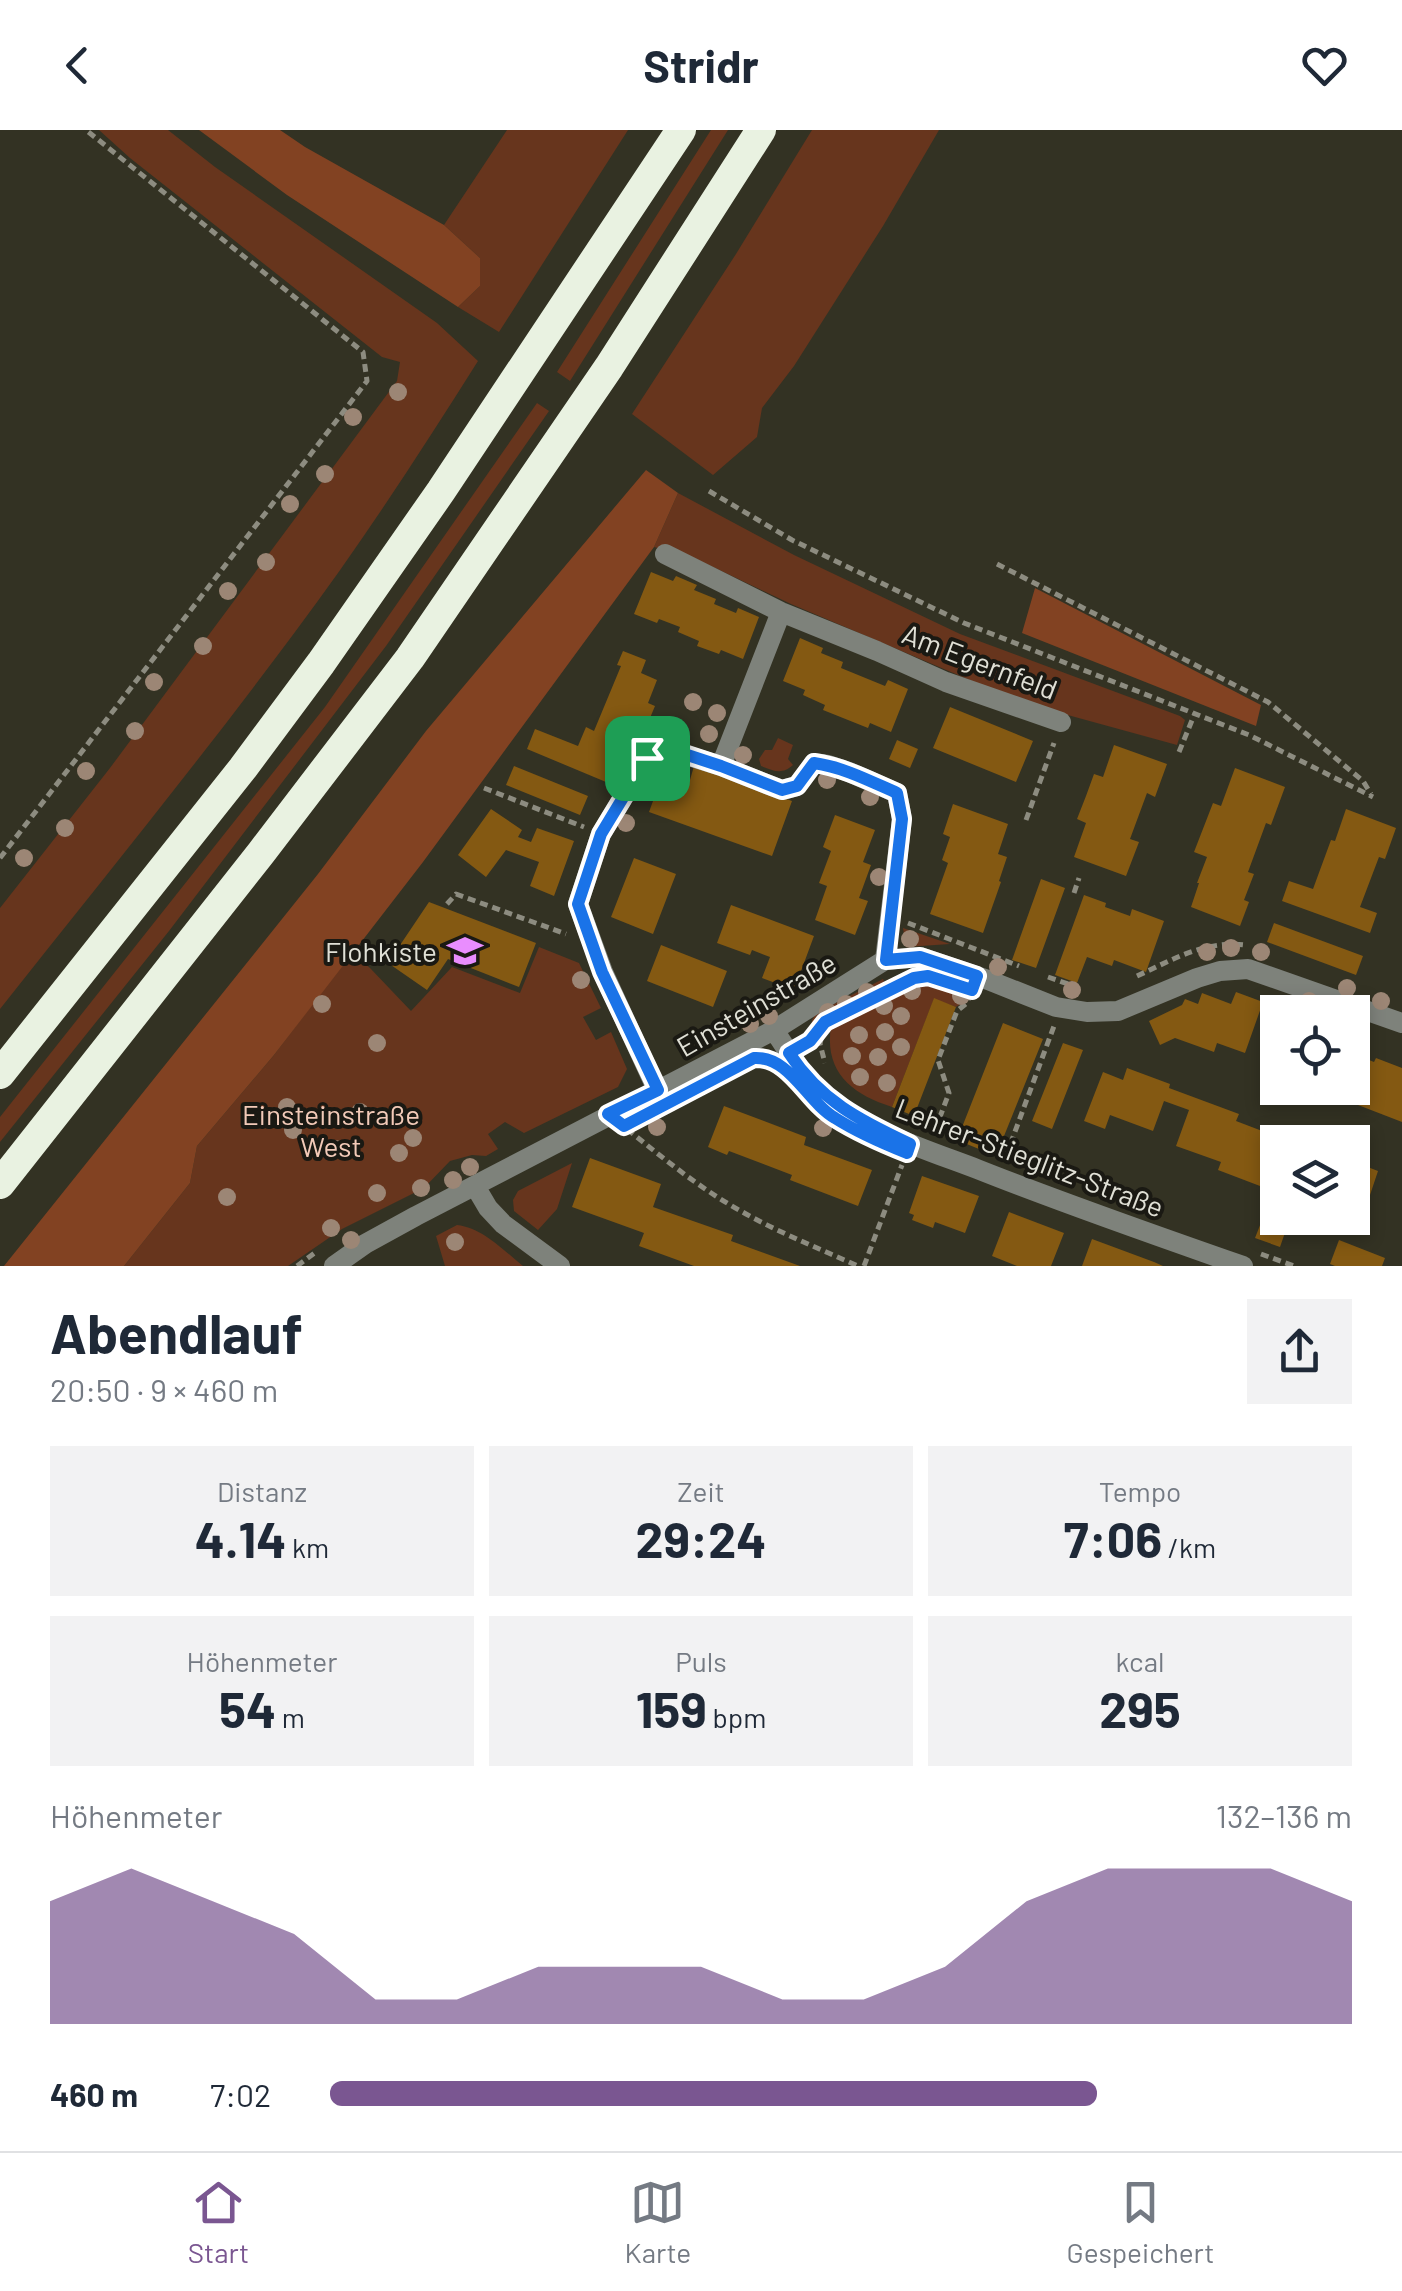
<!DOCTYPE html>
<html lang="de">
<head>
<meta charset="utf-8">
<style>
	body { margin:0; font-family:Barlow,sans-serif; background:#f2f2f3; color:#1f2937; height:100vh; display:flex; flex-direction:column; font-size:38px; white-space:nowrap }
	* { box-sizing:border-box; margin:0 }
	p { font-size:32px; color:#747a83 }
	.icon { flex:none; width:55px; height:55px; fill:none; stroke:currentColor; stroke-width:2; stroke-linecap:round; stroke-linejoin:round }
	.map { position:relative; height:1136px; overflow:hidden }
	.drawer { display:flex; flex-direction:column; background:#fff; flex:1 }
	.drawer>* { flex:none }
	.tools { position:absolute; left:1260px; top:865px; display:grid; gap:20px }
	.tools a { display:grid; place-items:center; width:110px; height:110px; border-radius:0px; background:#fff; box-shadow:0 5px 15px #0003; font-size:50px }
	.pin { position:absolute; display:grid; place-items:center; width:85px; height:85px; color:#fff; margin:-42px; border-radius:20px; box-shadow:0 5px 15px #0006 }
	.round { display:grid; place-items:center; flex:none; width:105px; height:105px; border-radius:0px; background:#f2f2f3 }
	.overview { display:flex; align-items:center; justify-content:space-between; height:170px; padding:0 50px }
	h1 { font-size:55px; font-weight:700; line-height:75px }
	.stats { display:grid; grid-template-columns:repeat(3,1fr); gap:15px; height:170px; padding:10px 50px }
	.stats div { display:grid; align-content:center; border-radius:0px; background:#f2f2f3; text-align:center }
	.stats b { font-size:50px; font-weight:700 }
	.stats small { font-size:28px; font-weight:400 }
	.stats p { font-size:28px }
	.chart { height:280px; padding:20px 50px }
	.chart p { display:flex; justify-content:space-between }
	.chart svg { width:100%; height:180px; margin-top:10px; fill:#7a5691; opacity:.7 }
	ul { padding:0 50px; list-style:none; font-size:32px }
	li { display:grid; grid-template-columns:160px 120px 1fr; align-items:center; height:75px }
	li i { height:25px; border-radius:12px; background:#7a5691 }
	header { display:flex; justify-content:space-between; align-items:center; height:130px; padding:0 50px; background:#fff; font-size:45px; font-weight:700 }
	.tabs { display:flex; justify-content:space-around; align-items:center; height:140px; border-top:2px solid #e0e1e3; background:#fff; font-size:28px; color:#747a83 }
	.tabs a { display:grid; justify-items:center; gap:5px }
	.tabs .active { color:#7a5691 }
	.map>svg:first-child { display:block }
</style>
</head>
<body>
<header><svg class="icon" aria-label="back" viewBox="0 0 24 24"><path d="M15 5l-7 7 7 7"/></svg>Stridr<svg class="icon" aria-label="heart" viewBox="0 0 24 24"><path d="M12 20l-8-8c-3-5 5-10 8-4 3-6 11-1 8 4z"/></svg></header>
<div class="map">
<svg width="1402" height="1136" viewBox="0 0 1402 1136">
	<rect width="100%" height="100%" fill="#333223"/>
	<path fill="#67351d" d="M99,0h69l47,37 222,156 41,38c-58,92 -117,183 -183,271 -95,128 -196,252 -295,377v-101l110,-140 287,-387 3,-19 -18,-5 -252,-199z
		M507,0h121l-129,202 -41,-25 22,-21v-28l-36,-33z
		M711,0h17l-158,251 -13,-9z
		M812,0h127l-56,96 -89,140 -32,42 -5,29 -44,38 -81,-61 104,-160z
		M537,273l12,8 -163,235 -217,285 -169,211v-25l325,-410z
		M678,363l116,62 166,79 220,82 5,4 -8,25 -153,-42 -233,-99 -99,-47 -38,-10z
		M778,608l15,7 -5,14 5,6c-11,10 -19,6 -32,1l-2,-7 6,-9h7z
		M903,798l47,16 -44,3z
		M539,817l40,16 22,45 -18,9 13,23 15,-8 16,37 -9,18 -94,46 -19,-11 -17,12 10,15 -12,7 -14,-1 -22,6 -26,27 -82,41 -54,37h-164l66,-83 7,-37 77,-91 78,-103 18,16 41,43 41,-44 68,26z
		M883,849l3,7 -66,36 -9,9 1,-11 4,-7z
		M920,851l14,1 32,12 -2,8 -8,5 -22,-8 -42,108c-41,-13 -68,-35 -61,-81z
		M572,1033l-15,46 -19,21 -24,-19 -1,-11 5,-9z
		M457,1095c26,3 46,25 66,41h-78l-9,-30z"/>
	<path fill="#824222" d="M199,0h81l25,17 139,78 36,33v28l-22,21 -171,-112z
		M646,340l32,23 -24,54 -231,315 -149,193 -77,91 -7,37 -66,83h-120l314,-392 108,-143z
		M1035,458l226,117 -5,21 -234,-93z"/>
	<path fill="#845912" d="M651,442l22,9 3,-5 21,9 -3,5 22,9 -2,5 22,9 2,-5 21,9 -16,42 -22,-9 -2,4 -22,-8 2,-5 -21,-9 2,-5 -21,-8 -2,4 -23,-9z
		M800,508l23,10 -2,5 22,9 -2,6 44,18 3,-6 20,9 -17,43 -21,-9 -2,5 -45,-18 2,-5 -22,-10 2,-5 -22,-9z
		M623,521l23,9 -5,13 16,7 -9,23 7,3 -18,43 -7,-3 -7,19 -9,-3 -8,20 -79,-33 8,-20 43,17 8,-19 8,4 27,-65 -4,-1z
		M950,577l83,34 -17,41 -83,-34z
		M897,610l21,9 -8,19 -21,-9z
		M1114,615l53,19 -12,33 -8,-4 -17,46 9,3 -13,34 -52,-19 12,-34 -9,-4 9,-23 8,-22 9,3z
		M514,636l74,30 -8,19 -74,-30z
		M694,636l98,35 -20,55 -123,-44 15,-41 26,9z
		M1235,638l50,19 -14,38 -5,-2 -18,49 6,2 -10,26 5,2 -9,24 -49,-19 8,-24h-2l10,-26 -13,-5 19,-49 8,3z
		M953,674l55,20 -10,30 9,3 -8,24 2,1 -18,51 -53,-19 18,-51 -6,-3 8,-23 -7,-3z
		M491,679l31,21 -4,7 13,5 6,-14 37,13 -20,55 -24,-10 9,-24 -33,-12 -20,27 -28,-22z
		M1346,679l50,19 -11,31 -6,-2 -19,50 17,6 -7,20 -88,-32 7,-20 24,8 18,-49 4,1z
		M835,685l40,15 -12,32 8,3 -12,33 9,3 -13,34 -40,-15 12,-34 -8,-3 12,-32 -8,-4z
		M634,728l42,16 -23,60 -42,-17z
		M1041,749l24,9 -29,80 -24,-8z
		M1084,765l22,8 -1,4 25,9 2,-7 32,12 -18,51 -32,-12 -2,6 -25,-9 -10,26 -22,-8z
		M429,772l107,41 -17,44 -71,-28 -21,31 -39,-27z
		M731,775l83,31 -20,54 -32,-12 8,-21 -18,-7 -2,5 -33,-12z
		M1274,793l89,33 -7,19 -89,-33z
		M661,815l66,26 -14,36 -66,-26z
		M1236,862l27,10 -18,51 -28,-10 -3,9 -39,-14 -15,7 -11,-24 33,-16 3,-6 13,5 4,-11 29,11z
		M934,868l22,9 -42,109 -22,-9z
		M1003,893l40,16 -47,117 -39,-16z
		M1063,913l20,7 -31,79 -20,-8z
		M1277,921h1v28l-10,-4z
		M1352,923l22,9 2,-4 26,10v54l-44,-17 4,-12 -10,-4z
		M1127,938l43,16 -1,4 70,26 -3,7 42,16 -18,49 -42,-16 3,-8 -45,-16 13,-36 -25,-9 -11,30 -43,-16 -5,14 -21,-8 19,-49 20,8z
		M1301,958h39l-5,13z
		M724,976l82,31 -2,8 68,25 -14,36 -68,-26 2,-5 -63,-24 -2,4 -19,-8z
		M590,1028l71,26 -8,23 80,28 -2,6 69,25h-106l-55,-20 5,-13 -72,-26z
		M1352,1031l26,10 -10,30 -16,-6z
		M922,1046l57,20 -14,37 -30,-11 -2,6 -21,-8 2,-5 -5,-2z
		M1009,1082l55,21 -13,33h-34l-25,-10z
		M1264,1085l24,9 -8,23 -25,-9z
		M1092,1109l62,23 9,4h-81z
		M1339,1110l46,18 -3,8h-47l-5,-2z"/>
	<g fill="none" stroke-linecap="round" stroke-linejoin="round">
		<path stroke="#8d8c80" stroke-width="5" stroke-dasharray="8 5" stroke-linecap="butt" d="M709,361l83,49 172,83 285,112 124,62
			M997,434l271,138 95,79 8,13
			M1179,622l16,-39
			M484,658l100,39
			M1026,690l28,-77
			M0,728l367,-477 -4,-29 -277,-222
			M1074,763l5,-15
			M447,774l9,-10 110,40
			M908,793l111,43
			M1137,846c35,-16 68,-36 108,-31
			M1048,847l23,8
			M860,874l44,-22
			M824,895l-4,19 5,19
			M627,999c36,29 71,58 112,81 38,22 79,38 119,56
			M935,1000l14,-37 -11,-33 19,-49 10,-8 3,-8
			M1006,1026l48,-130
			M1261,1124l33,12
			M297,1136l19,-14
			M864,1136l38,-101"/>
		<path stroke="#7e827b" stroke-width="20" d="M665,424l116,58 96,39 69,31 115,40
			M721,636l60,-154
			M774,900c17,26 32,52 57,71 43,33 96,49 146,68 88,35 177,66 266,97
			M657,960l-54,-118 -25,-68 23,-70 46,-76 19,-9 55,17 61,24 15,-4 17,-23 14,2 21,7 48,21 5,26 -17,141
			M475,1056l13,22 15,16 57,42
			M334,1136l31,-22 51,-28 358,-186 111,-70 35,-3 68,23 68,27 31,5 31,-1 79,-33 23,-7 28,-2 154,54"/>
		<path stroke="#e9f2e1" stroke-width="30" d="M0,944l243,-306 78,-105 120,-172 240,-361
			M0,1054l261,-331 149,-195 199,-291 152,-237"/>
	</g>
	<g fill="#9c8675">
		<circle cx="398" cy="262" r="9"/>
		<circle cx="353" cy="287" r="9"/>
		<circle cx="325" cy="344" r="9"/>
		<circle cx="290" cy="374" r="9"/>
		<circle cx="266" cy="432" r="9"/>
		<circle cx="228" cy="461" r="9"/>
		<circle cx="203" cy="516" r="9"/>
		<circle cx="154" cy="552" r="9"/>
		<circle cx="693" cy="572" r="9"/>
		<circle cx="717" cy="583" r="9"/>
		<circle cx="135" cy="601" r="9"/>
		<circle cx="709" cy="604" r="9"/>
		<circle cx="743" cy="625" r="9"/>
		<circle cx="86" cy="641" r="9"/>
		<circle cx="619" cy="646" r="9"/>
		<circle cx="827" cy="650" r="9"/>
		<circle cx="870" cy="667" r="9"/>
		<circle cx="626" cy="693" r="9"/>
		<circle cx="65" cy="698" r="9"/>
		<circle cx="24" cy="728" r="9"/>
		<circle cx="879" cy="747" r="9"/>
		<circle cx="910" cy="809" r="9"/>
		<circle cx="1231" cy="818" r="9"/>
		<circle cx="1207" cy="822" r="9"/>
		<circle cx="1261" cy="822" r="9"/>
		<circle cx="998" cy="837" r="9"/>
		<circle cx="581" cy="850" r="9"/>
		<circle cx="1347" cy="858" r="9"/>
		<circle cx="1072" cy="860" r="9"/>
		<circle cx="912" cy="861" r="9"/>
		<circle cx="867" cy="862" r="9"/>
		<circle cx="961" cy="866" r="9"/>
		<circle cx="1309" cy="871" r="9"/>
		<circle cx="1381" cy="871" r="9"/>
		<circle cx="322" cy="874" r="9"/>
		<circle cx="846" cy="874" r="9"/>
		<circle cx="884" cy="876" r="9"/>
		<circle cx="828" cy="882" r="9"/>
		<circle cx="769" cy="886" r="9"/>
		<circle cx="901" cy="886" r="9"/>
		<circle cx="750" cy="894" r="9"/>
		<circle cx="885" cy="902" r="9"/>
		<circle cx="859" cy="905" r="9"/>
		<circle cx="377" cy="913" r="9"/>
		<circle cx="901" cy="917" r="9"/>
		<circle cx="852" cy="926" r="9"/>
		<circle cx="878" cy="927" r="9"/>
		<circle cx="860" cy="947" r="9"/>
		<circle cx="887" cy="953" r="9"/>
		<circle cx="287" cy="977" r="9"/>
		<circle cx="360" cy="982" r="9"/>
		<circle cx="657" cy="997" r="9"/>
		<circle cx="823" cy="998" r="9"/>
		<circle cx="293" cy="1000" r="9"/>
		<circle cx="413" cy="1008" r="9"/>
		<circle cx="336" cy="1019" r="9"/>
		<circle cx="399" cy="1023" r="9"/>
		<circle cx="470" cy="1037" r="9"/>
		<circle cx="453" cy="1050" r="9"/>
		<circle cx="421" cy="1058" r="9"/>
		<circle cx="377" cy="1063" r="9"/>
		<circle cx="227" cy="1067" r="9"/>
		<circle cx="331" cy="1098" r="9"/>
		<circle cx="351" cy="1110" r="9"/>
		<circle cx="455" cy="1112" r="9"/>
	</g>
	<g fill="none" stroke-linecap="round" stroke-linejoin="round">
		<defs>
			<path id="route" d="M666,618l55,18 61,24 15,-4 17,-23c29,4 56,18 83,30l5,26 -16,141 34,-3 57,19 -5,14 -44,-14 -14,2 -89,44 -15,19 -21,12c32,48 70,67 121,91l-3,9c-25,-10 -50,-21 -72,-35 -28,-16 -45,-62 -81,-60l-130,68 -16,-12 50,-24 -56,-118 -24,-68 23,-70 46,-76z"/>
		</defs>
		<use href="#route" stroke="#fff" stroke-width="20"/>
		<use href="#route" stroke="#1a73e8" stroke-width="12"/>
	</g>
	<defs>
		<symbol id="school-bare" viewBox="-9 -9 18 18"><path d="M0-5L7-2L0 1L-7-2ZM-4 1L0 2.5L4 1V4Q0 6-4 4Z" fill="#e98dfe" stroke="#1a1913" stroke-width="2.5" paint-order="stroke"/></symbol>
	</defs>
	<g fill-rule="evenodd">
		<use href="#school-bare" x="440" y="796" width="50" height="50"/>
	</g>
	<g text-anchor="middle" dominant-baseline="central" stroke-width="8" stroke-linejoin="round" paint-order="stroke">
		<g font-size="28" fill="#e0e0d6" stroke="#1a1913">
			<text transform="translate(980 531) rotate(21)">Am Egernfeld</text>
			<text transform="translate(756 874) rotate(-30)">Einsteinstraße</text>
			<text transform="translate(1030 1027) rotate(21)">Lehrer-Stieglitz-Straße</text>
		</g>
		<g font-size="28" fill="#e0e0d6" stroke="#1a1913" text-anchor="end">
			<text x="437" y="821">Flohkiste</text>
		</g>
		<g font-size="28" fill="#f2cab8" stroke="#1a1913">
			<text x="331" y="984">Einsteinstraße<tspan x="331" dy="32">West</tspan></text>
		</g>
	</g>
</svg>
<div class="tools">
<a><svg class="icon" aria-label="locate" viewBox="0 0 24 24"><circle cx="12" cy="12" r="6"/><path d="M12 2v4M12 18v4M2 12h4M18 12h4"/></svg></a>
<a><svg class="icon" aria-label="layers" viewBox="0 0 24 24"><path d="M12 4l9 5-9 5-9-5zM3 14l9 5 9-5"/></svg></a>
</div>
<div class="pin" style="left:647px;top:628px;background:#1e9e55"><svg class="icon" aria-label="arrive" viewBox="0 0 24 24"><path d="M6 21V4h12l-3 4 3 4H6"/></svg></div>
</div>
<section class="drawer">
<div class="overview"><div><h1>Abendlauf</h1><p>20:50 · 9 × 460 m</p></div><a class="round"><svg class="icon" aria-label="share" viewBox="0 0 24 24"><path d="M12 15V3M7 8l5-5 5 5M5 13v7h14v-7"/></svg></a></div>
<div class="stats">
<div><p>Distanz</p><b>4.14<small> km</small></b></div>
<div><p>Zeit</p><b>29:24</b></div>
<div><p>Tempo</p><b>7:06<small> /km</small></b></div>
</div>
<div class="stats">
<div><p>Höhenmeter</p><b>54<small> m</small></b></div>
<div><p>Puls</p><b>159<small> bpm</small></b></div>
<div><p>kcal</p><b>295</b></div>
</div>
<div class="chart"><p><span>Höhenmeter</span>132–136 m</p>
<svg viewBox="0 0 160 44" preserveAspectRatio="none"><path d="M0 44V14L10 6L20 14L30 22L40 38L50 38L60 30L70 30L80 30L90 38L100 38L110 30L120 14L130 6L140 6L150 6L160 14V44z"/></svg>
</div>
<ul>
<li><b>460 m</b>7:02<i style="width:75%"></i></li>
</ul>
</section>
<nav class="tabs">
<a class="active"><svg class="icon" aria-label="home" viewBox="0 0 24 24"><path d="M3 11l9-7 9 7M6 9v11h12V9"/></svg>Start</a>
<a><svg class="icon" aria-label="map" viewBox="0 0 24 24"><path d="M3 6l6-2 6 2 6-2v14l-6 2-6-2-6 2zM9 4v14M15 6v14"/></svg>Karte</a>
<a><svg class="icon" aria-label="saved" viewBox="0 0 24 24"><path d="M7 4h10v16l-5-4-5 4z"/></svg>Gespeichert</a>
</nav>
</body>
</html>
